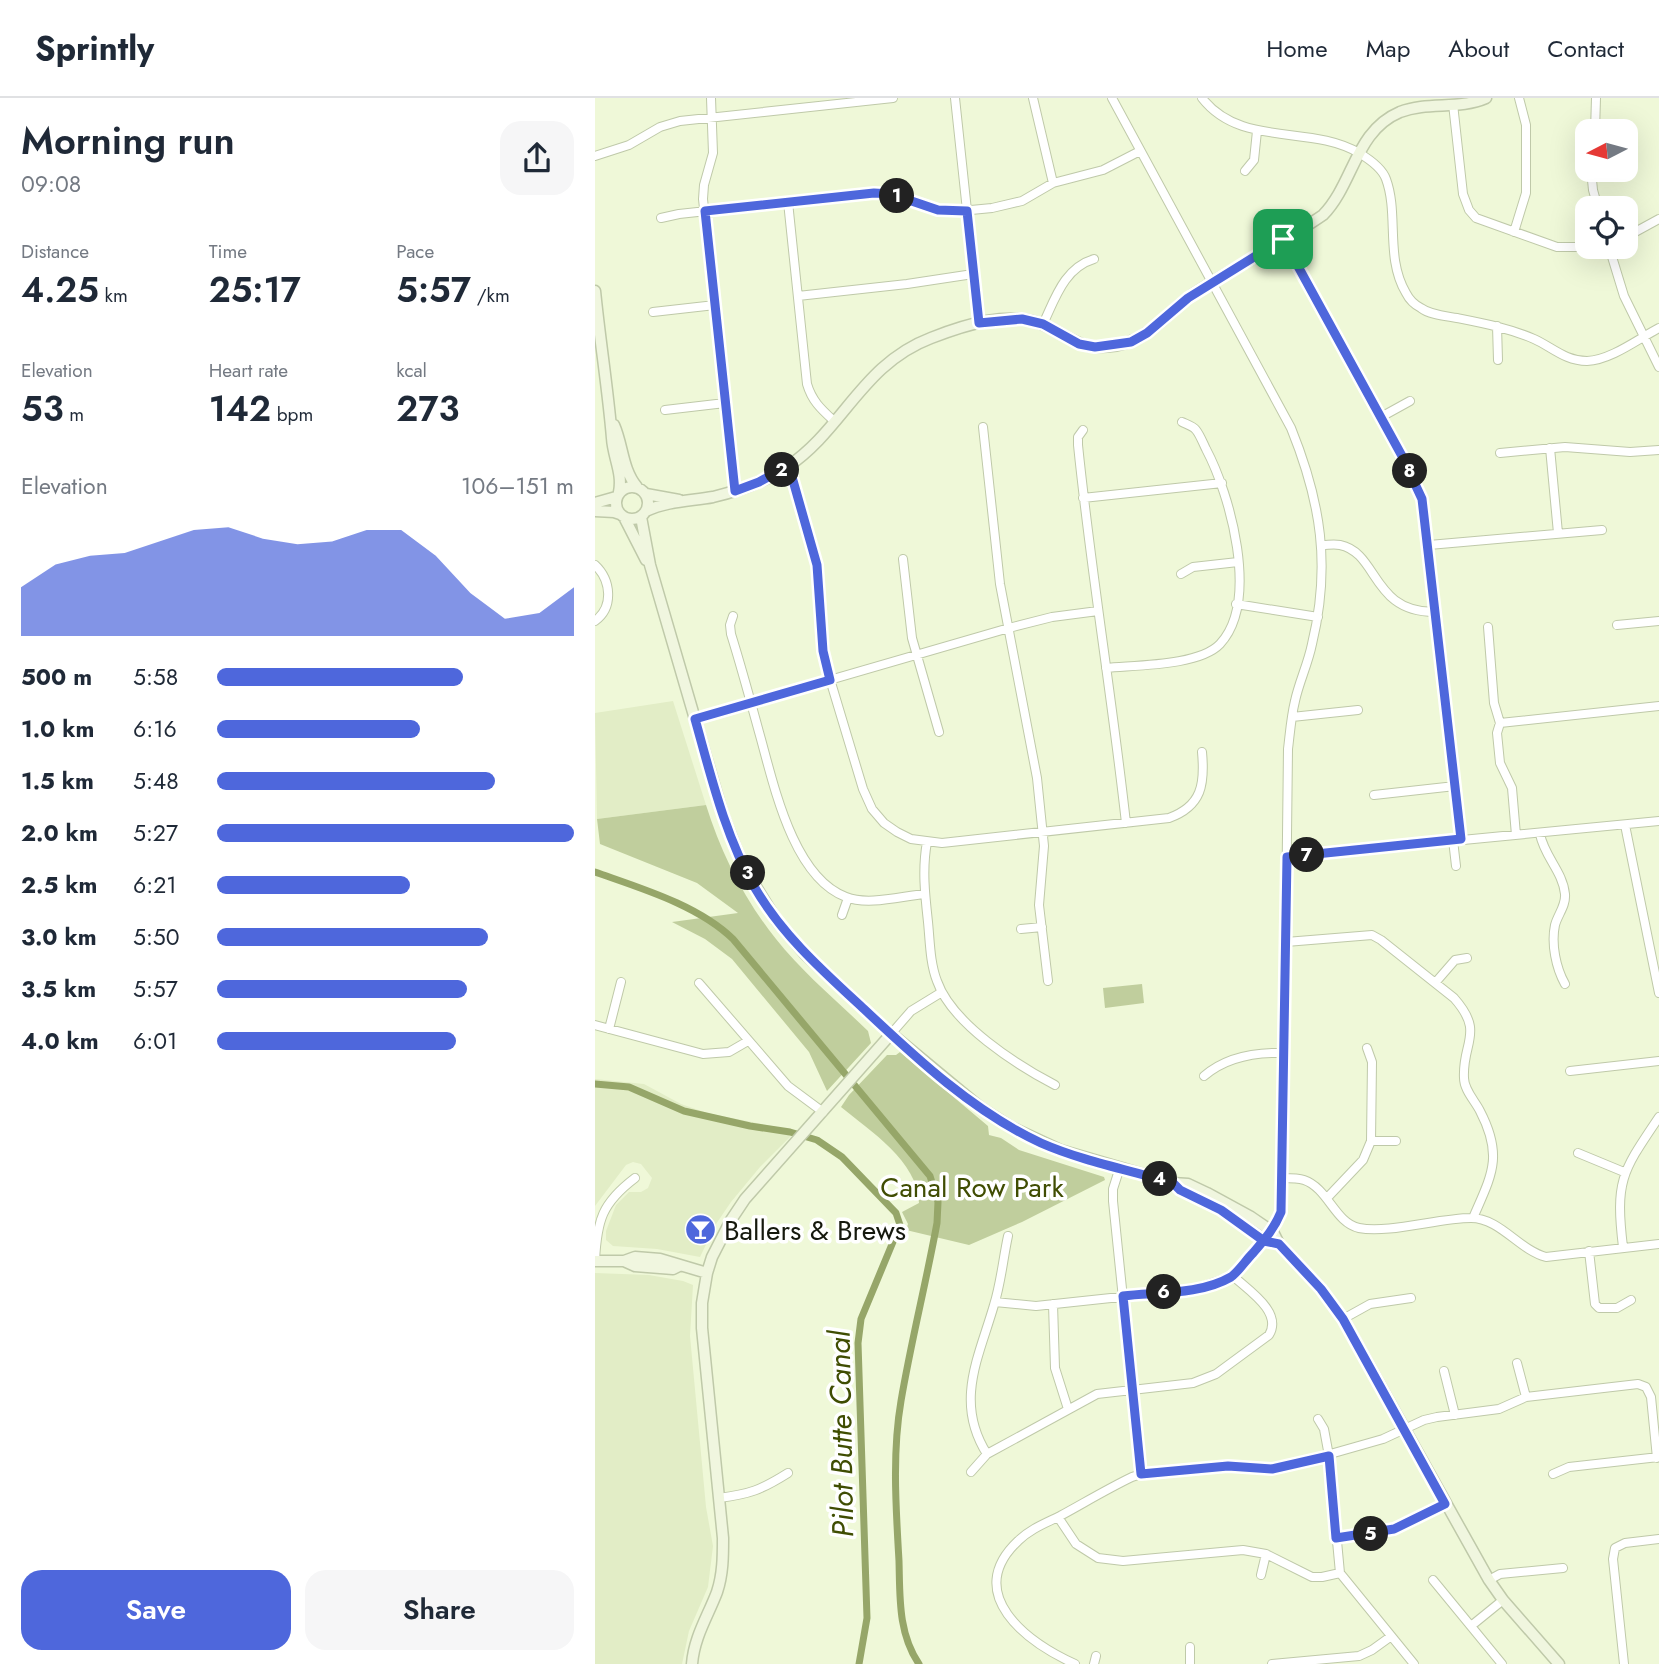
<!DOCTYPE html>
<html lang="en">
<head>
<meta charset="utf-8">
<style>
	body { margin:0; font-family:Jost,sans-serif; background:#f6f6f7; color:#1f2937; height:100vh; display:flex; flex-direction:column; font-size:26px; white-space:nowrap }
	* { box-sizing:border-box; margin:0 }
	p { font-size:23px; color:#747a83 }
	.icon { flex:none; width:38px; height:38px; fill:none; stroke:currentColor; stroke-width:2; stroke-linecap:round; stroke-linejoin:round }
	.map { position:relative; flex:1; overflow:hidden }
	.drawer { display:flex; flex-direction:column; background:#fff; width:595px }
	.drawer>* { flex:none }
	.needle { width:46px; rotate:264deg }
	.controls { position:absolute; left:980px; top:21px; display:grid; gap:14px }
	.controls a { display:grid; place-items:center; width:63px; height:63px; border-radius:14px; background:#fff; box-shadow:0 7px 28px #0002; font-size:35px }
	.pin { position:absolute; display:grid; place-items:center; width:60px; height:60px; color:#fff; margin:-30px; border-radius:14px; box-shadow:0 4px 10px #0006 }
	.km { position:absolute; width:35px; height:35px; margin:-18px; border-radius:50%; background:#222; color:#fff; font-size:19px; line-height:35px; text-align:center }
	.round { display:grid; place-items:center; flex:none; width:74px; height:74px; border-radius:21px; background:#f6f6f7 }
	.head { display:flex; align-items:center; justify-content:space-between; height:119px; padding:0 21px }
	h1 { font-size:38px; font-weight:600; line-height:52px }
	.figures { display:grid; grid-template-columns:repeat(3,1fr); gap:10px; height:119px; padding:7px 21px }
	.figures div { display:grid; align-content:center }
	.figures b { font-size:35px; font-weight:600 }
	.figures small { font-size:19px; font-weight:400 }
	.figures p { font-size:19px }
	.chart { height:196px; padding:14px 21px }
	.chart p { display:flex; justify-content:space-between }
	.chart svg { width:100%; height:126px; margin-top:7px; fill:#4e67dc; opacity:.7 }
	.action { display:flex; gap:14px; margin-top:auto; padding:14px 21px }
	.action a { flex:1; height:80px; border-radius:21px; background:#4e67dc; color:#fff; font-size:28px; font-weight:600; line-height:80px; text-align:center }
	.action a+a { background:#f6f6f7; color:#1f2937 }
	ul { padding:0 21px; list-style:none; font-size:23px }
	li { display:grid; grid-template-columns:112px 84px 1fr; align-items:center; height:52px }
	li i { height:18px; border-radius:9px; background:#4e67dc }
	header { display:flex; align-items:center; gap:42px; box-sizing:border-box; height:98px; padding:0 35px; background:#fff; border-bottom:2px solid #e0e1e3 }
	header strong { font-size:33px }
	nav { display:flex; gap:38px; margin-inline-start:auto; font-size:24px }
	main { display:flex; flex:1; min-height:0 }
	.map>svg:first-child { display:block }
</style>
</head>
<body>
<header>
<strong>Sprintly</strong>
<nav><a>Home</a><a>Map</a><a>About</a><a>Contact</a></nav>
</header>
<main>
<section class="drawer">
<div class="head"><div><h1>Morning run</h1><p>09:08</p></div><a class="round"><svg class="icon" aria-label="share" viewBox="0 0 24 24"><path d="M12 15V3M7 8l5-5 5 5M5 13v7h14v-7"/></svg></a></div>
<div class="figures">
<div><p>Distance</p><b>4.25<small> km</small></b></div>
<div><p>Time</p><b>25:17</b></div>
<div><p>Pace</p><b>5:57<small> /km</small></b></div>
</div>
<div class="figures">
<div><p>Elevation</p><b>53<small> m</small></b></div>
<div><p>Heart rate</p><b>142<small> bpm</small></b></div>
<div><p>kcal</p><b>273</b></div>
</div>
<div class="chart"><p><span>Elevation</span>106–151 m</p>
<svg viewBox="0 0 160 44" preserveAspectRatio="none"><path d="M0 44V27L10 19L20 16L30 15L40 11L50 7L60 6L70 10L80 12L90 11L100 7L110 7L120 16L130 29L140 38L150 36L160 27V44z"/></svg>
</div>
<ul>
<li><b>500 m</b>5:58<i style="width:69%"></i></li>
<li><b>1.0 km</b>6:16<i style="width:57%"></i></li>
<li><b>1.5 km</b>5:48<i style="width:78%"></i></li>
<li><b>2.0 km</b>5:27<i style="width:100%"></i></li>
<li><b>2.5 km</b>6:21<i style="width:54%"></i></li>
<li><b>3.0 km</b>5:50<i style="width:76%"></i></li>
<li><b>3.5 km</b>5:57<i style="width:70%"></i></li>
<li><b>4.0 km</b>6:01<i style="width:67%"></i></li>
</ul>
<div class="action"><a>Save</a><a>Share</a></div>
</section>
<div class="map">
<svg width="1064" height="1566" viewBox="0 0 1064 1566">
	<rect width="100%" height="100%" fill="#eff8d8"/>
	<path fill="#e2edc6" d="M78,603l33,104 -109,14 -2,-106z
		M0,981l49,5 37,20 26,9 89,18 -36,36 -29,35 -15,22 -16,33 -43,-8 -44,-3 -7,-6v-9l10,-26 13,-13h12l7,-4 4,-10 -11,-14 -8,-2 -7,3 -31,41z
		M0,1175l54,2 34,6 10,4 -3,51 16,171 7,39 -5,41 -19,44 -7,33h-87z"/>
	<path fill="#c0ce9d" d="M111,707c15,48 38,94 70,134 27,34 61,62 92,92l3,12 -44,48 -18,-39 -77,-93 -27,-20 -33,-17 66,-9 -41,-30 -97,-39 -3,-25z
		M547,886l2,19 -39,5 -2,-20z
		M305,954l88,74 1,9 12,3 18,12 85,27 1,3 -83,42 -53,23 -63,-15 2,-6 -6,-12 17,-9c-1,-42 -49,-72 -78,-96l8,-12 38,-40h9z"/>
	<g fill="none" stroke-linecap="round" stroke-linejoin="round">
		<path stroke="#96a669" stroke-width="7" d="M0,774c45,16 103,33 138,67l197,237 8,26 -1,21c-11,60 -26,119 -36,178 -9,52 -5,108 -2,160 1,36 -1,72 20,103
			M0,986l34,3 55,24 66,15 40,6 27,8 25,17 54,56 4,12 -39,94 -3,24 9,275 -8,46"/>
		<defs>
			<path id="street" d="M116,0l2,55 -9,32 -1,14 32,291
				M360,0l24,225
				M438,0l20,85
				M517,0l179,330c30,74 40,138 21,216 -4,20 -13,38 -17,57 -4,16 -5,32 -7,48l-5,429 -2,34 -8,20
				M607,0c39,50 108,26 157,55 10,6 23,15 27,26 13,35 -1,79 20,114 3,6 9,12 15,15 9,7 25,8 36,10 25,5 52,10 77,21 18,8 31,22 53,22 24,-1 51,-22 72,-33
				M858,6l10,90 6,16 7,8 81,29h32
				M1000,33l1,-33
				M0,58l34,-11 31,-18 20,-6 213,-23
				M996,72l2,20 5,18
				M650,73l9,-11 3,-29
				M193,104l19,182c5,17 14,25 27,37
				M66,120l18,-4 195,-21 17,1 47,16 12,2 42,-4 30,-7 31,-18 50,-13 37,-19
				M919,134l12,-39v-68l-7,-27
				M1031,139l33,-18
				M688,141l119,217 20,43 39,340
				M1014,149l15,49 35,71
				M203,198l109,-12 66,-10
				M58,214l62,-7
				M448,226c12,-25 21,-56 51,-65
				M902,228l1,34
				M70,312l60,-7
				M786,319l29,-16
				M388,329l17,157 37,194 7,68 -5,59 9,76
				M488,332l-5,7v8c13,127 34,252 48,378
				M955,350l8,85
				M905,355l65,-6 65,5 29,-2
				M191,369l8,18 23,80 9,101 37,123 9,20 12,14 13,9 14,7 31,4 227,-25c33,-12 36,-34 33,-66
				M488,400l139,-15
				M728,447c5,0 11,-1 17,0 39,8 31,68 96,67
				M834,447l173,-15
				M308,461l9,79 27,94
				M0,467c16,15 19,42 0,56
				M586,476l12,-7 45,-5
				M641,506l82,13
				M138,518l-3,9 1,9c10,32 19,65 28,98 14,49 33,145 87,165 22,9 56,-1 79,-3
				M1022,527l42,-4
				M893,529l6,76 6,20
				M511,570c30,-3 93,-2 114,-24 40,-43 10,-150 -14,-195 -3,-6 -6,-14 -10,-19 -3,-4 -10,-6 -14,-8
				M697,619l66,-7
				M100,621l314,-91 43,-11 46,-6
				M779,697l81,-9
				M1030,727l34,168
				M945,736c4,22 23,38 25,60 1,12 -7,20 -10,31 -4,19 1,43 10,59
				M921,737l-4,-47 -12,-25 -3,-30 3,-10 159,-17
				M858,742l3,26
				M332,744c-5,27 -2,53 1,80 2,20 2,41 9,59 15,43 80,84 118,104
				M692,759l372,-36
				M247,817l6,-17
				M426,831l21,-2
				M691,844l86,-7 9,5 73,58c31,35 8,44 10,80 0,12 11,23 16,33 24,46 11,65 -7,107
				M104,885l89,103 35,26
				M840,885l20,-23 12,-2
				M0,927l108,29 26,-2 19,-11
				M14,931l12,-47
				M296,936l20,-23 31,-19
				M975,973l89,-10
				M609,978c22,-19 51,-24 80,-23
				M776,1043h25
				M983,1055l46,19
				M525,1069l-7,22v12l28,273
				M688,1080c6,0 15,0 21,2 24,8 31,43 55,48 29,6 80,-10 112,-10 29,0 48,32 75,39l113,-13
				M732,1100l36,-38 8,-19 1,-79 -5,-14
				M1028,1149c-8,-67 -1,-75 36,-130
				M994,1153l6,53 4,4h18l14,-8
				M0,1163c2,-41 7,-58 40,-83
				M400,1204l41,4 159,-17 38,-13 31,-35
				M458,1206l2,64 13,41
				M748,1221l27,-15 41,-6
				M922,1265l9,34
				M849,1273l11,44
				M723,1321l6,10 5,27 11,117 74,91
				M392,1356c-33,-52 -8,-97 7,-149 7,-22 9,-46 14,-69
				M376,1374l16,-18 110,-60 96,-11 23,-9 53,-39c14,-23 -21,-45 -36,-59
				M958,1376l16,-7 90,-10
				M124,1400c31,-4 42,-8 69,-25
				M463,1419l18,27 22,14 25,3 120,-11 23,4 46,23h10l18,-4
				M741,1440l58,-9 51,-25
				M666,1477l5,-21
				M838,1482l69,84
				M894,1482l11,-6 63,-6
				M876,1528l32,-26
				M595,1549v17
				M480,1566c-48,-22 -113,-70 -57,-123 12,-12 28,-18 42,-25 24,-13 47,-27 72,-39l9,-3 87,-8 35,4 18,-2 102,-29 41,-19 13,-3 62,-8 27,-12 112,-13 8,3 5,10 6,61
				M499,1566l2,-8
				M677,1566l87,-8 13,-6 18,-13
				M1029,1566l-11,-105 2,-11 10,-5 34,-4"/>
			<path id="secondary" d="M0,193c5,50 13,99 17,147 1,19 11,35 7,54
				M19,327c9,20 8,44 23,62
				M21 405a16 16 0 1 1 32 0a16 16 0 1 1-32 0Z
				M51,396l33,6
				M0,405l21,-6
				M0,413l19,1 6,2
				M51,413c21,-10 45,-10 67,-14 25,-6 53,-16 74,-30 56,-37 75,-103 144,-129 33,-13 79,-28 113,-13 18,8 33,21 53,22 12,0 26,-2 37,-7 22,-10 38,-31 58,-45 43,-28 89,-51 131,-80 31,-32 32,-84 77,-103 28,-11 59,-2 86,-14
				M29,419l22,43
				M46,419l9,48 73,250 20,51 34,55 28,33 77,72 99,82 30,19 49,23 113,33 15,1 19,9 44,24 22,15 6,12 42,45 22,30 146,261 14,20 56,64
				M580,1086c10,10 25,14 38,21 22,13 41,33 66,39
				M0,1163h29l11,-4 25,2 47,14
				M29,1163l11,5 38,3 6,-3
				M97,1566c2,-27 16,-48 25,-72 6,-18 6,-36 6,-54l-21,-210v-25l5,-30 5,-16 19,-37 14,-21 146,-165"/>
		</defs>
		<use href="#street" stroke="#bfc9a9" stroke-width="10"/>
		<use href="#secondary" stroke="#bfc9a9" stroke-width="13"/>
		<use href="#street" stroke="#fff" stroke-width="8"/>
		<use href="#secondary" stroke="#f0f6df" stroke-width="10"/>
	</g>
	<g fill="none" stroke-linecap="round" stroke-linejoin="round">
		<defs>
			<path id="route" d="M688,141l-95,59 -41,35 -16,9 -36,5 -16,-3 -36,-20 -21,-5 -43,4 -12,-112 -29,-1 -47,-16 -17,-1 -169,18 30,280 24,-9 27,-15 6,10 25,88 6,86 7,29 -135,39c16,57 30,117 60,169 28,48 69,84 109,121 53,50 110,103 177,134 41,18 88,27 132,40l7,7 41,20 43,31 15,3 42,45 22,30 102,185 -51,25 -58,9 -7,-82 -57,13 -44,-3 -87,8 -18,-178c34,-4 77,-1 108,-19 8,-6 15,-17 22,-24 12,-14 21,-24 28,-41l6,-355 174,-18 -39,-340 -20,-43 -119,-217"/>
		</defs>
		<use href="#route" stroke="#fff" stroke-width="14"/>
		<use href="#route" stroke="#4e67dc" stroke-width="9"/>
	</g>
	<defs>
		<symbol id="bar-disc" viewBox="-11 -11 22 22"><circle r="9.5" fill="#4e67dc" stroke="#fff"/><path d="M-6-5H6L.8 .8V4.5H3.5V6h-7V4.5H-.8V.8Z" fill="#fff"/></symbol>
	</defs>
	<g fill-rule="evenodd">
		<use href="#bar-disc" x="88" y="1114" width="35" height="35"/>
	</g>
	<g text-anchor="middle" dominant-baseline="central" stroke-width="7" stroke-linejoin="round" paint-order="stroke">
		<g font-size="28" fill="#404d03" stroke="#fff">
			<text x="377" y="1089">Canal Row Park</text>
		</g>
		<g font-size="28" fill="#15180d" stroke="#fff" text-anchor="start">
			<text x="129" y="1132">Ballers &amp; Brews</text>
		</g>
		<g font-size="30" font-style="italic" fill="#3f4d02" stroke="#fff">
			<text transform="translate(246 1336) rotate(-91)">Pilot Butte Canal</text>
		</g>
	</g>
</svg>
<div class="controls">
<a><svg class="needle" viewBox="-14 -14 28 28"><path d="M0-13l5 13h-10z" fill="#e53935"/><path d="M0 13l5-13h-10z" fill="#747a83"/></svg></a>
<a><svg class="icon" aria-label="locate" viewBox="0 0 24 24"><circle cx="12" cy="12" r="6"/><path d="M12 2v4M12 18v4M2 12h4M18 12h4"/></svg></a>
</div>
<div class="pin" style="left:688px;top:141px;background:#1e9e55"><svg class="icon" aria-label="arrive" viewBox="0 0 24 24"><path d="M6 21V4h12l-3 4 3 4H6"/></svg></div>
<b class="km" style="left:302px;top:98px">1</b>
<b class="km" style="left:187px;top:372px">2</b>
<b class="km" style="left:153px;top:775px">3</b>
<b class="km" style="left:565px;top:1081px">4</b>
<b class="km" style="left:776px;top:1436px">5</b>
<b class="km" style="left:569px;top:1194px">6</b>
<b class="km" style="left:712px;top:757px">7</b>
<b class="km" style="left:815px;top:373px">8</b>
</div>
</main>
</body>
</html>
